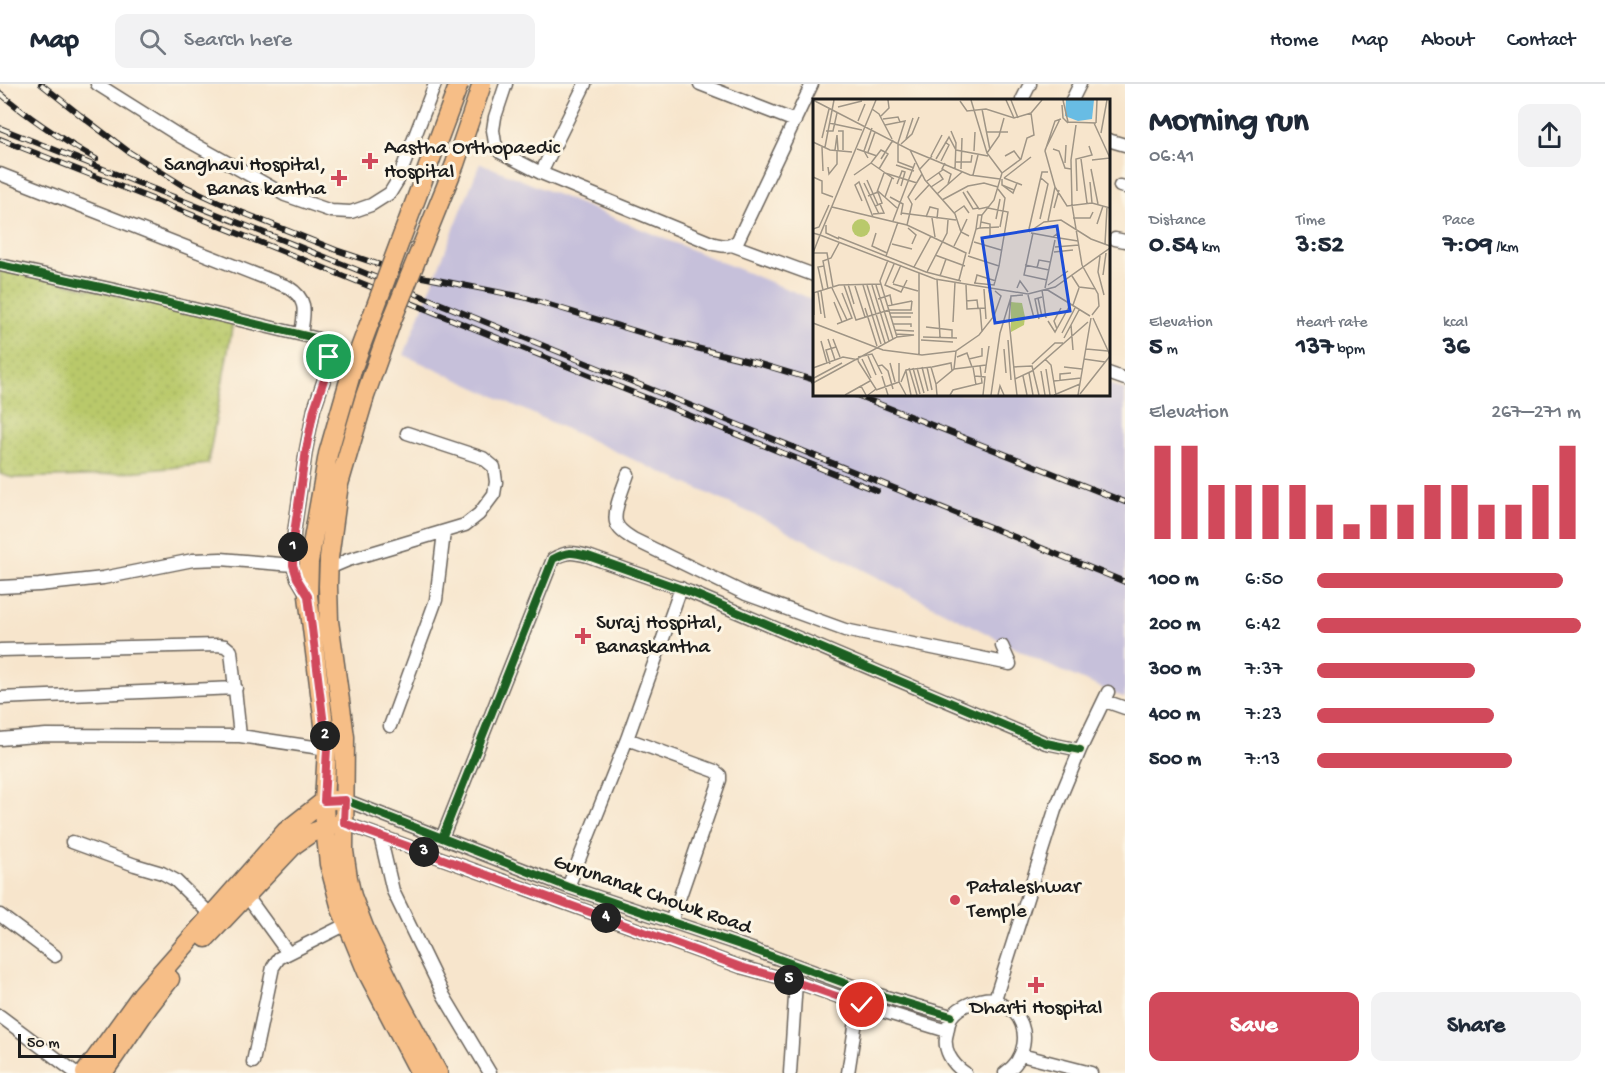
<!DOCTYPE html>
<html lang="en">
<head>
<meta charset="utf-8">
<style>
	body { margin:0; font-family:"Gochi Hand",sans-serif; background:#f2f2f3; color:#1f2937; height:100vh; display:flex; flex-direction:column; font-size:22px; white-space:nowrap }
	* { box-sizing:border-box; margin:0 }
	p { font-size:20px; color:#747a83 }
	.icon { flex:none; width:33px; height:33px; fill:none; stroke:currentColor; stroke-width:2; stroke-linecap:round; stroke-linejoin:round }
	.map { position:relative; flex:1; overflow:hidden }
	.side { display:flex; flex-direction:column; background:#fff; width:480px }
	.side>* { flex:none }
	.scale { position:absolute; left:18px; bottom:15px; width:98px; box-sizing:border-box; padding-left:6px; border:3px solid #1c1c1c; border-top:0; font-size:16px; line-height:21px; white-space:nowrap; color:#1c1c1c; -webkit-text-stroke:4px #fcf5e5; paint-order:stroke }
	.pin { position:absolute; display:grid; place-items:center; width:51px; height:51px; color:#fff; margin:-26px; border:3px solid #fff; border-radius:50%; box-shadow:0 2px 6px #0007 }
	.km { position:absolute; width:30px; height:30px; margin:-15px; border-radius:50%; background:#222; color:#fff; font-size:16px; line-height:30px; text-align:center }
	.round { display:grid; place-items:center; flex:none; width:63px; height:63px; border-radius:12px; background:#f2f2f3 }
	.summary { display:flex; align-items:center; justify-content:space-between; height:102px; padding:0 24px }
	h1 { font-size:33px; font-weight:700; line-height:45px }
	.metrics { display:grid; grid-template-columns:repeat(3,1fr); gap:9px; height:102px; padding:6px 24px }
	.metrics div { display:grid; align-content:center }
	.metrics b { font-size:26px; font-weight:700 }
	.metrics small { font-size:16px; font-weight:400 }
	.metrics p { font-size:16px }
	.chart { height:168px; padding:12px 24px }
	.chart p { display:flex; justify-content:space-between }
	.chart svg { width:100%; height:108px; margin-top:6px; stroke:#d1495b; stroke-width:6 }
	.action { display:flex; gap:12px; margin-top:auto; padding:12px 24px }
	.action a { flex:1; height:69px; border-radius:12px; background:#d1495b; color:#fff; font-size:24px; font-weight:700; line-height:69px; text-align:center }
	.action a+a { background:#f2f2f3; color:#1f2937 }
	ul { padding:0 24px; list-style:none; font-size:20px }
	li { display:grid; grid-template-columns:96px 72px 1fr; align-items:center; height:45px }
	li i { height:15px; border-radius:8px; background:#d1495b }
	header { display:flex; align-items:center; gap:36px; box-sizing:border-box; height:84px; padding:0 30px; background:#fff; border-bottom:2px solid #e0e1e3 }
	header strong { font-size:28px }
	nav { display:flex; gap:33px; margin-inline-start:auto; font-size:21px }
	.search { width:420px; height:54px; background:#f2f2f3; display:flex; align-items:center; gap:15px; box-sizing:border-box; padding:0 21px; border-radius:12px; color:#747a83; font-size:22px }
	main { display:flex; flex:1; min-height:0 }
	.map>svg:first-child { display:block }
</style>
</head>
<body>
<header>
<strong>Map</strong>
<div class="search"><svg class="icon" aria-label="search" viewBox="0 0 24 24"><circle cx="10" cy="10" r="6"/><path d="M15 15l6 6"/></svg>Search here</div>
<nav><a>Home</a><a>Map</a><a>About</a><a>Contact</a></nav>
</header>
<main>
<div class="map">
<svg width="1125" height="989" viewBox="0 0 1125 989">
	<defs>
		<pattern id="park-dots" width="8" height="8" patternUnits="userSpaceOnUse" patternTransform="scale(1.5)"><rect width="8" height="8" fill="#b9c96b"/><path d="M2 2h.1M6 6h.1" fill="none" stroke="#9eac5c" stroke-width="1.8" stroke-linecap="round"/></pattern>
	</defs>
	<rect width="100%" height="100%" fill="#fcf5e5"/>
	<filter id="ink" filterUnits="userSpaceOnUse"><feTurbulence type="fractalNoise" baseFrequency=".0167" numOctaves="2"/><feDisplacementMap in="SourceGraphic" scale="12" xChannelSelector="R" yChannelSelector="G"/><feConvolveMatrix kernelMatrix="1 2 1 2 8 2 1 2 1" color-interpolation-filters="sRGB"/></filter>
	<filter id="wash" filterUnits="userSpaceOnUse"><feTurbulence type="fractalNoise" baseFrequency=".008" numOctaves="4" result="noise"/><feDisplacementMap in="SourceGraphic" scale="24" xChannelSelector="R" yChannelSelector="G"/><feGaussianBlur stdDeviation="1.35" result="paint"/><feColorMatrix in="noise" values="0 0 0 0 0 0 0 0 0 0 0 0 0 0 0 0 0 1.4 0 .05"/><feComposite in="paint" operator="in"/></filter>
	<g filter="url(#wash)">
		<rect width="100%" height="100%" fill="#f7e5cc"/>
		<path fill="#c6c0da" d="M480,79l334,137v94h294l1,-10 16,6v308l-75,-32 -284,-146 -362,-165z"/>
		<path fill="url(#park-dots)" stroke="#6a7244" stroke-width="1.5" d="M0,184l233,54 -25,142 -119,12 -76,2 -13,-4z"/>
	</g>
	<g filter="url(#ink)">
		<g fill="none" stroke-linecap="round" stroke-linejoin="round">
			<defs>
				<path id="street" d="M97,0l81,51 107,60 46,16 20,1 20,-7 19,-12 8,-13 37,-96
					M506,0l-11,33 -2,13 2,13 5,9 41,21 173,71c11,2 15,4 24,-4l74,-156
					M700,0l95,37
					M1022,16l8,-16
					M1072,16l8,-16
					M1108,56l17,5
					M541,89l44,-89
					M0,90l288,113c21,13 16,26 13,47
					M1120,102l5,1
					M1115,155l10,2
					M732,161l82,30
					M0,181l119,26 204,49 5,8 1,9 -2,14 -13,38 -8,41 -12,83 -1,32 4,13 10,17
					M1108,289l17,6
					M628,390c-4,12 -15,36 -12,48 2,8 11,13 17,17l113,55 99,36 165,34 -8,-18
					M329,484l19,-8 117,-35 14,-11 15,-20 2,-12 -2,-15 -11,-9 -76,-25
					M0,503l39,-2 64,-7 90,-18 28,-1 72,6
					M0,566l218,-5 7,1 6,5 9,85
					M0,614l236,-10
					M1105,617l20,7
					M390,642l46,-126 8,-68
					M0,655l46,-4 194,1 87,13
					M627,655l88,32 5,4v5l-49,142
					M345,716l223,87 181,61 120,44 82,24
					M344,739l397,144 55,15 66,23 85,26
					M380,752l13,55 51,105 46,77
					M442,754l111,-279c15,-8 19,-7 35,-3l102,36 356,151 34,7
					M72,758l63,23 27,8 13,7 36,35
					M568,803l59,-148 54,-151
					M246,811l42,58
					M0,831l55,41
					M995,915l60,-189 25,-60 28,-58
					M0,932l76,57
					M1021,971l70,18
					M253,978l20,-95 6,-9 68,-34
					M790,989l6,-91
					M848,989l8,-52 6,-16
					M965,989c-13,-9 -23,-24 -18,-40 1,-5 2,-13 5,-17 7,-10 31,-20 43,-17 3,1 5,4 7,6 4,2 9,4 12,7 17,19 11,48 -9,61"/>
				<path id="primary" d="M329,474l-1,28 1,35 16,116 -1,114 4,27 4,18 15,39 31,64 40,74
					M309,478l-1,34 19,153 -3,52 1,26 4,37 12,45 26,63 53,101
					M206,854l88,-93 17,-12 26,-9
					M85,989l57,-79 144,-163 38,-30 10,-1
					M103,989l46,-67 21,-27"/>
			</defs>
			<use href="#street" stroke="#69625a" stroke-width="15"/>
			<use href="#primary" stroke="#69625a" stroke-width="21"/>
			<use href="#street" stroke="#fff" stroke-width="12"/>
			<use href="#primary" stroke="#f6be87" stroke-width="18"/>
			<defs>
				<path id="rail" d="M41,0l39,31 49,37 53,33 54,25 100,40 71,24 116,23 149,45 85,21 57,17
					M0,9c30,26 61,46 96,66
					M0,44l350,139 775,315
					M0,55l185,73 692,279
					M854,310l271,108"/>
			</defs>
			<use href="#rail" stroke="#1c1c1c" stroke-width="6"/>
			<use href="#rail" stroke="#fcf5e5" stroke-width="4" stroke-dasharray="11" stroke-linecap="butt"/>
			<defs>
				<path id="primary-bridge" d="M329,474l10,-74 26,-88 27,-76 63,-156 27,-80
					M309,478l19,-108 25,-87 106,-283"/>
			</defs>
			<use href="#primary-bridge" stroke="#69625a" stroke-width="21" stroke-linecap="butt"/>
			<use href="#primary-bridge" stroke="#f6be87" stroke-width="18"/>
			<defs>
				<path id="cycleway" d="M0,181l119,26 204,49 5,8 1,9 -2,14 -13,38 -8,41 -12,83 -1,32 4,13 11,18
					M345,716l223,87 181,61 120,44 82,24
					M442,754l111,-279c15,-8 19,-7 35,-3l102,36 356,151 34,7"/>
			</defs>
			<use href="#cycleway" stroke="#fcf5e5" stroke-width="11"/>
			<use href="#cycleway" stroke="#1b5e20" stroke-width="8"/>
		</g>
	</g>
	<g fill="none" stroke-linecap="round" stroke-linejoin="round" filter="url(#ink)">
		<defs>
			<path id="route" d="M329,273l-2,14 -13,38 -8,41 -12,83 -1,32 4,13 11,18 19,153 -3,52 21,-1 -1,23 397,144 55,15 66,23"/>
		</defs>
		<use href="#route" stroke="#fff" stroke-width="12"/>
		<use href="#route" stroke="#d1495b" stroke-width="8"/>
	</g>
	<g fill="#d1495b" stroke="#fcf5e5" stroke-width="2">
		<path d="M367 68h6v6h6v6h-6v6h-6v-6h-6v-6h6z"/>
		<path d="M336 85h6v6h6v6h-6v6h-6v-6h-6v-6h6z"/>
		<path d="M580 543h6v6h6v6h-6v6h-6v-6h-6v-6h6z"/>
		<circle cx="955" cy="816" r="6"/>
		<path d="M1033 892h6v6h6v6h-6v6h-6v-6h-6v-6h6z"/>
	</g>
	<g text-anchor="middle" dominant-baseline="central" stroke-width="6" stroke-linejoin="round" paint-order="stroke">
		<g font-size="21" fill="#1c1c1c" stroke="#fcf5e5" text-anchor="start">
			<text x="384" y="65">Aastha Orthopaedic<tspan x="384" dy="24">Hospital</tspan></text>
			<text x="326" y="82" text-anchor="end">Sanghavi Hospital,<tspan x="326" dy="24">Banas kantha</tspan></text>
			<text x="596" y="540">Suraj Hospital,<tspan x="596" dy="24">Banaskantha</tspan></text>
			<text x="967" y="804">Pataleshwar<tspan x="967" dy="24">Temple</tspan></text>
			<text x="1036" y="925" text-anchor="middle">Dharti Hospital</text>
		</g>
		<g font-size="21" fill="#1c1c1c" stroke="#fcf5e5">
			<text transform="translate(652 812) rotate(19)">Gurunanak Chowk Road</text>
		</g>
	</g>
	<g transform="translate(813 15)">
		<rect width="297" height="297" fill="#f7e5cc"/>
		<path d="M198,203l11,1 3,14 -1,8 -13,7z" fill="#b9c96b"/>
		<path d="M39 129a9 9 0 1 1 18 0a9 9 0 1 1-18 0Z" fill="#b9c96b"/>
		<path d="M253,1h28l-2,19 -14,2 -13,-5z" fill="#68bce4"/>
		<path fill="none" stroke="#9f9586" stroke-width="1.5" d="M0,1l97,50 15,30 30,34 6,18 -7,14M158,1l16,53M193,1l8,18M198,1l7,18M250,1l5,22 28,1M147,2l7,10 19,-2 28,9 17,-5 11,-13M249,6l1,13 5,5M25,8l24,-6M59,10l7,5 13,25M169,10l8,41M68,17l8,-8 -1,-8M70,20l15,-2 2,5M45,22l7,-17M16,24l33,7M281,24l16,35M283,24l1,-23M72,26l20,-4 -7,22M263,26l-5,35 1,45 10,60M13,32h7l4,-18M25,32h5v19M138,32l5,12 -1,26M174,33h21M288,34l6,-33M9,39l7,-29M93,40l7,-21M0,43l17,8 22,2M85,44v19l16,6M88,45l11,-10 7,-17M9,48l1,24M12,48l9,-47M44,50l20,7M240,50l6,2 6,17 6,1M22,51l2,-15 1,15M97,51l60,25 30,4M232,51l15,-31M161,52l1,-19M55,53l7,-20M118,57l11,-21M192,57l9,-5 6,8M55,59l-4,-7 8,-23M68,60l12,-19M123,60l13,-22 7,13 32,6M268,60l6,44M279,61l18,-2M128,62l8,-16 -4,-3M143,63h15l1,-7M58,64l23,16M132,64l-3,6 9,5 -3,10M252,64l1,-18M83,66l18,6M15,68l1,7 8,-10v-14M66,70l9,-15 -3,-2M148,70l1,-31M278,70l7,35M106,71l13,-14M72,74l32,10M189,74l19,-14 6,-21 7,-3 -3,-22M41,76l17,-12 10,-13 4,2M160,76l5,-20M0,78l9,4v12l11,4M191,79l27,-21M191,79l18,7M189,80v6l12,5M54,81l11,25M114,82l17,-12M277,83l2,21M51,84l15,31M84,85l5,-13 3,1 -4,14M189,86l11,8 4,-10M118,88l12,-8 -4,-6M242,88l-10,-36 10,-30 6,-2M185,90l7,9 -2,13 5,1 -9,54M65,92l19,17M154,92l12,18 9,-2M264,92l-1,-32 16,-4 -3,-9M64,93l7,-19M150,93l10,17 5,-1M124,95l25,-22M55,97l10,-4 4,11 -7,3M72,98l7,-19M77,98l13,7 -2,11M102,101l14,-15M129,101l26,-14 16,-3 14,4M49,102l-7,-16 4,-3 14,35M19,108l75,18 59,28 -7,27M175,109l15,3 -3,16M241,109l5,-18M88,114l55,7M141,114l10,-7 5,7M60,115l11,-1 -4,-9M113,118l4,-10 8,2 -1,10M119,119l3,19M260,119h17l3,-6M154,120l-6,13 8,4M183,120l4,-20M227,120l8,-35 -7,-6M80,122l22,-58M235,122l7,-34 12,19 25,-3 18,5M168,123l9,2v13M284,125l6,-18M13,126v8l13,6M94,126l5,-21 -4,-7 14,-23M95,129l8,7 -4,9M167,129l19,-1M0,130l6,-2 10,-22M163,130l2,-14h4M216,130l13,-57h6M216,133l15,-10 17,-2 30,19 19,7M0,134l7,2 56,-135M63,134l-4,13 15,7M218,134l22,4M220,134l-9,42 23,5M25,138l88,35 35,9M246,139l-2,-4 -4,3 25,4M161,143l27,8M79,145l20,5M292,145l2,-37M242,148l24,-2M241,153l19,-2M0,154h14l6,34M0,154l7,-18 115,44 93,15 27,-7 55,-39M156,155l7,-25 4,-1 2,-13 12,-15 8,-27 -15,-20 12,-17 5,-18M122,156l30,11M73,157l12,-34M155,157l31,10 -5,19 -20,-2M287,157l-2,16 6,23M81,165l-9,21 16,7 6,-12M212,166l24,5M269,166l16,29 1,12 -7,9M101,168l17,-31M224,169l2,-8 11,2M114,173l20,-39 1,-13M290,176l3,-22M127,177l6,-17M259,177l7,11 17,2M124,180l3,58M80,184l8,-18M162,184l2,-8 19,6M35,185l6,20M80,185l25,7M31,186l12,35 33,-10M50,186l18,59M54,186l18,58M59,186l17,56M63,186l17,54M153,186l1,24 18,-1M235,186l20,-14M42,187l10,31M19,189l15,32M204,189l3,-7 8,11M232,189l10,-48M15,190l-5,-28 8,-3 8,-15M171,190l2,30M233,190l44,27M10,191l-5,-23 6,-1M176,191l4,28M229,191l4,28M8,192l4,27M5,193l3,22M0,194l26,-8 42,-1M1,194v22M215,196l6,23M225,199l4,19M65,200l12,-4 2,10M153,202l11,-1 1,8M21,203l8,20M260,206l6,-17M74,207l25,-5M52,209l12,38M167,209l2,24M75,211h23l1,-9M77,214h23M78,218h20M280,219l17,37M226,220l-4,-20 7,-2M235,222l7,11 15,-27M140,223l2,-40M0,224l70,27 39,5 34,-4M24,225l15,-6 -10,-25M80,225h18v3M258,226l2,25M113,228l26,3v8M244,230l-3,-8 7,-13M82,231l19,1M249,234l13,-25M83,235l18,1 -17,2M110,238l34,1M251,239l15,-28M15,240l7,21M20,240l7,18M108,241l32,2M195,241l3,40M8,242l6,22M191,250l2,24M273,250l22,2M106,256v-82M55,257l8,19M45,258l14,-3 10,20M144,258l10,-4 5,14M49,260l9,19M156,260l13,-3v-8M232,260l6,6 5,30M271,260l21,3M45,262l18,28 -8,6M77,264l5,19M86,264v19M17,265l-4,-14 10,-3M219,265l23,-21h8M65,267l4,-1 6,6 5,18M109,268l6,24M114,268l5,23M119,268l19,-4 1,8M160,268l3,18M200,268l19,-1 7,29M251,268l18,2M0,269l30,-11 16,3M96,269l8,27M100,269l7,26M104,269l7,25M141,270l32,-4M233,270l4,26M93,272l5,24M228,272l4,24M172,274l4,-27M216,274l4,22M69,277l6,19M162,277l10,1 -2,18M210,277l4,19M1,279l28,-15M202,280l-6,-59 2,-24 12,-1M241,282l27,-3M247,282v-7l11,-1M88,283l5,-12 25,-3 5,17M0,284l84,-46 -17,-56 8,-21M63,291l23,-8 7,13M267,295l30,-38M32,296l16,-9M53,296l-5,-9 9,-5M124,296l-1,-11 18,-15 2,-18 23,-16 15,-19 7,-20 -6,-5M137,296l3,-5 29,-7 -2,-18M178,296l9,-62 11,-36M185,296l2,-9 4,9M204,296l-2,-16 17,-8 56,-49M241,296l26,-11M265,296l13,-77"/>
		<path fill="#1d4ed8" fill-opacity="0.15" stroke="#1d4ed8" stroke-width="3" d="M244,127l13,85 -75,12 -13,-85z"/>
		<rect width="297" height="297" fill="none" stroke="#1c1c1c" stroke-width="3"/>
	</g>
</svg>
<div class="scale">50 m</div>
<div class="pin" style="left:329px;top:273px;background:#1e9e55"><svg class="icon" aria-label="arrive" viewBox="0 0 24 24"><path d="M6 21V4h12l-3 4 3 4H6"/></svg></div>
<div class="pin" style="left:862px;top:921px;background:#d93025"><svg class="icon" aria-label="check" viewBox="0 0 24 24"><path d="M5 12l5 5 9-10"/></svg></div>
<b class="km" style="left:293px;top:463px">1</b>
<b class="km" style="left:325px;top:652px">2</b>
<b class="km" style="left:424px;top:768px">3</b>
<b class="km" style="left:606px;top:834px">4</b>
<b class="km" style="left:789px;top:896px">5</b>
</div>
<section class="side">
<div class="summary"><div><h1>Morning run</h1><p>06:41</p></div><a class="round"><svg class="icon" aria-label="share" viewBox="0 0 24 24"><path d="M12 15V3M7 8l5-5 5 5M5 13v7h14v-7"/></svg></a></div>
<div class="metrics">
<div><p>Distance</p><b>0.54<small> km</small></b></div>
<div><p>Time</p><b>3:52</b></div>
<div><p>Pace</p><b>7:09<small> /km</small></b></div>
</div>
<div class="metrics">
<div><p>Elevation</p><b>5<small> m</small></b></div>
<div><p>Heart rate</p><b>137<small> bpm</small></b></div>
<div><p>kcal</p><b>36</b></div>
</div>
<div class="chart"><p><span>Elevation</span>267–271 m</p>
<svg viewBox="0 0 160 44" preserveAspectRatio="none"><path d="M5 44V6M15 44V6M25 44V22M35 44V22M45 44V22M55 44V22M65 44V30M75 44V38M85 44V30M95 44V30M105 44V22M115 44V22M125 44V30M135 44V30M145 44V22M155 44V6"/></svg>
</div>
<ul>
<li><b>100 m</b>6:50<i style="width:93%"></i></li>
<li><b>200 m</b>6:42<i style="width:100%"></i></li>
<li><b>300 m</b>7:37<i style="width:60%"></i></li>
<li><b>400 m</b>7:23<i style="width:67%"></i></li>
<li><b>500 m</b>7:13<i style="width:74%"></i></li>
</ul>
<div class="action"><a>Save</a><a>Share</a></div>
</section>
</main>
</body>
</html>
